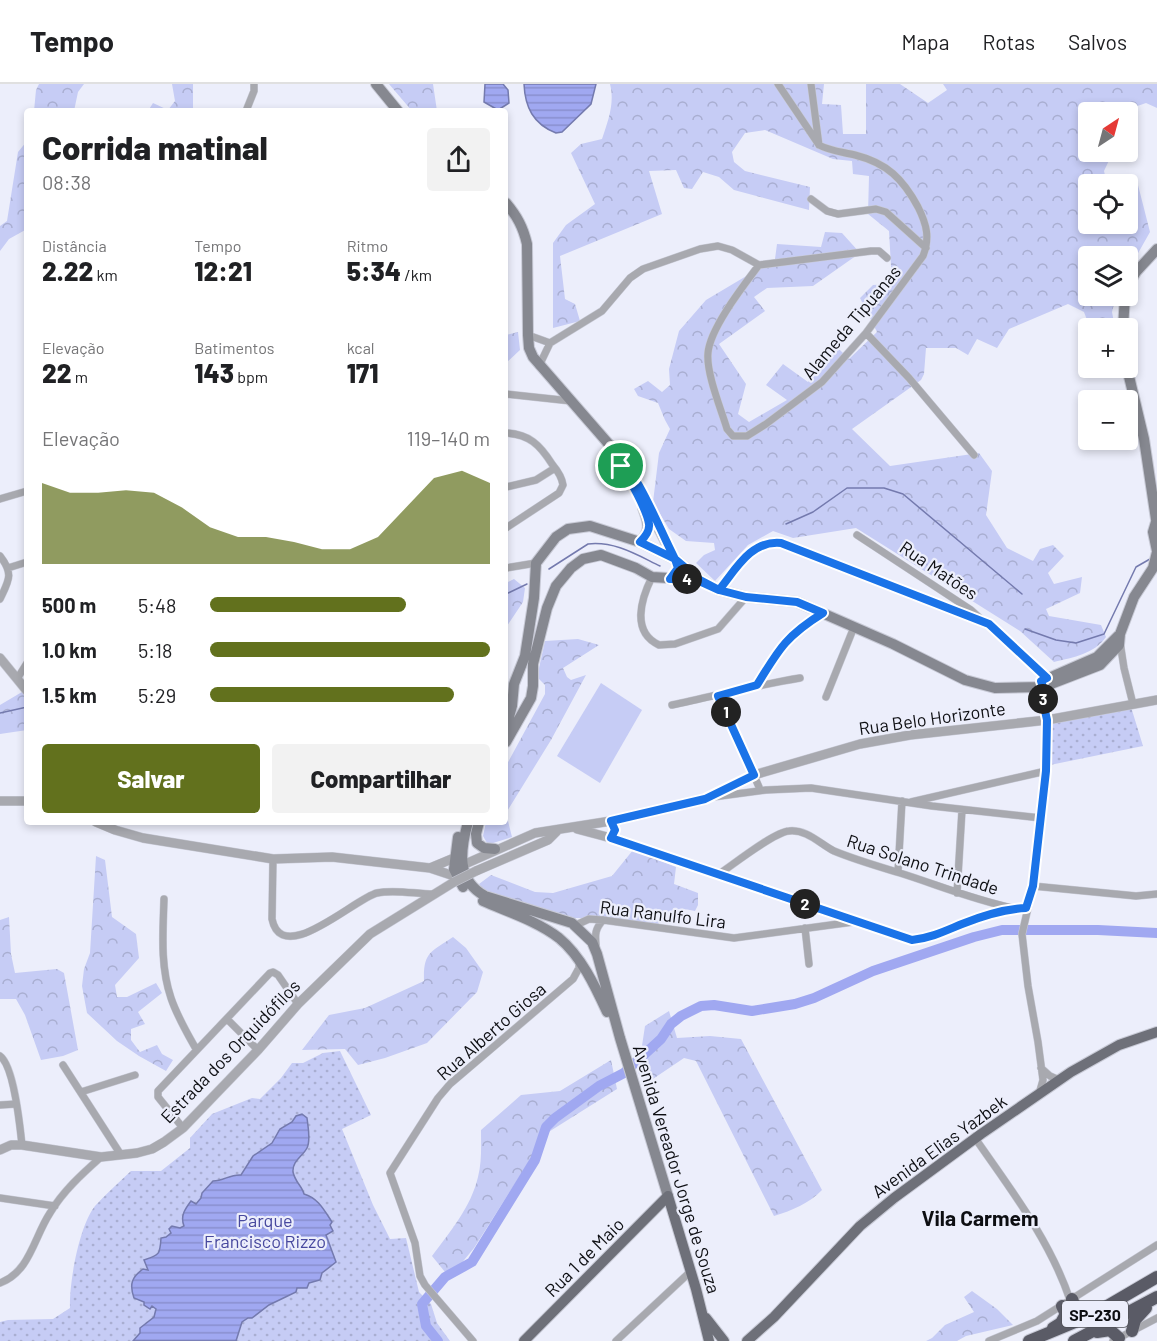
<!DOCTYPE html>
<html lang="pt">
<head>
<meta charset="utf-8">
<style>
	body { margin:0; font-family:Barlow,sans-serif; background:#f2f2f2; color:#202124; height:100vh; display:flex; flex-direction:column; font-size:22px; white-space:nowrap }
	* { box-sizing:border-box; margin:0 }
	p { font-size:20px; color:#757577 }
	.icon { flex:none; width:33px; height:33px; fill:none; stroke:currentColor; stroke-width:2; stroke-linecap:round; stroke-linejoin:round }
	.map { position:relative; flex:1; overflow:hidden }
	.panel { position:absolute; left:24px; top:24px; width:484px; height:717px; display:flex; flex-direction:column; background:#fff; border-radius:6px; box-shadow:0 3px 9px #0003 }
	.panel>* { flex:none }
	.needle { width:39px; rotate:36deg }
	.fabs { position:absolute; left:1078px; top:18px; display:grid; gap:12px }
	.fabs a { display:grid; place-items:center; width:60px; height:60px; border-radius:6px; background:#fff; box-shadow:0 3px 9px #0003; font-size:30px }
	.pin { position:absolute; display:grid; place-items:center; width:51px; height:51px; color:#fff; margin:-26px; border:3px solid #fff; border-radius:50%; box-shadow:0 2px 6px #0007 }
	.km { position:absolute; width:30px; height:30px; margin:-15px; border-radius:50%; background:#222; color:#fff; font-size:16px; line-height:30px; text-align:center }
	.round { display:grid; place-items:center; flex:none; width:63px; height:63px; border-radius:6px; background:#f2f2f2 }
	.headline { display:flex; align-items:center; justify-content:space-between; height:102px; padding:0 18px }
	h1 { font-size:33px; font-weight:800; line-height:45px }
	.stats { display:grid; grid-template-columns:repeat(3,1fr); gap:9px; height:102px; padding:6px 18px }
	.stats div { display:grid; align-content:center }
	.stats b { font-size:26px; font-weight:800 }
	.stats small { font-size:16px; font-weight:400 }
	.stats p { font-size:16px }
	.chart { height:168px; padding:12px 18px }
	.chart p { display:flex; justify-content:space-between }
	.chart svg { width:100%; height:108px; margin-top:6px; fill:#62711d; opacity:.7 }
	.button { display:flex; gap:12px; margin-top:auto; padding:12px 18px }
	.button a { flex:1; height:69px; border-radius:6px; background:#62711d; color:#fff; font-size:24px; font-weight:800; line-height:69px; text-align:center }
	.button a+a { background:#f2f2f2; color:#202124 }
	ul { padding:0 18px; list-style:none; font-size:20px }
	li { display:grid; grid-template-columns:96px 72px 1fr; align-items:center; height:45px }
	li i { height:15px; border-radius:8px; background:#62711d }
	header { display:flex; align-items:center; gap:36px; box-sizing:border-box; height:84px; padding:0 30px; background:#fff; border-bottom:2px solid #e0e0e0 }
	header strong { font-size:28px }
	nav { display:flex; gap:33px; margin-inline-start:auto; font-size:21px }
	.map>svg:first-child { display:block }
</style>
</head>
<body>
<header>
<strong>Tempo</strong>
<nav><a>Mapa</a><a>Rotas</a><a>Salvos</a></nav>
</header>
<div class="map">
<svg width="1157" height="1257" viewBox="0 0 1157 1257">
	<defs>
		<pattern id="forest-crowns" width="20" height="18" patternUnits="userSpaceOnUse" patternTransform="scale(1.5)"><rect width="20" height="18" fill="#c6ccf5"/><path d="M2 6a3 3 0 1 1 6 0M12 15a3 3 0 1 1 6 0" fill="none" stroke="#a9aed1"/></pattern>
		<pattern id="park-dots" width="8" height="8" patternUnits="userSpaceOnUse" patternTransform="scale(1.5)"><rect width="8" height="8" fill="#c6ccf5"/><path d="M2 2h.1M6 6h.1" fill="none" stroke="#a9aed1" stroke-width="1.8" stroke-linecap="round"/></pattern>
		<pattern id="water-rules" width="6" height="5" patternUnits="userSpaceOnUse" patternTransform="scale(1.5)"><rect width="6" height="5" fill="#a0a8f1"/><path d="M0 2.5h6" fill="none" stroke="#898fce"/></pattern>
	</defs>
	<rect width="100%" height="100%" fill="#eceefb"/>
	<path fill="url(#forest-crowns)" d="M39,0h45l-6,8 -4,19h-40l2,-21z
		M172,0h21v27h-45l5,-8 15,7 7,-9z
		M389,0h44l4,27h-25z
		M610,0h214l-2,20 19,1 2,29h23v-50h34l28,19 19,-13 -4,-6h214v24l-11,-5 -20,7 -1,2h-36v40h24l-9,19 3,13h-18v40h39v-38l10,-1 12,47 -22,39v-15h-39v40h27l-4,16 3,16h-25l-6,-16 -16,-8 -59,25 -12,19 -20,-9 -9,16 -12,-7h-30l-2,26 -3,6 -69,49 38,37 89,-13 13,18 -6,44 21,33 26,13 7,-12 13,-4 11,11 -16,17 6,11 28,-7 -2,16 -34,16 3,7 52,9 5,12c-12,17 -32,20 -52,25l-34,-31 -164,-103 -63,10 -20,-7 -25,14 -33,36 -19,-18 8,-8 11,-5 -1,-7 -28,-2 -17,-12 -16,-27 6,-49 11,-24 -5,-9 -7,-17 -20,-7 -4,-7 14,-8 14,11 8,-7 -1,-16 10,-38 27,-31 69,-41 2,-15 44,3 4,-15 17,1 18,20 -47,33 -46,2 -13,9 11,14 -46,33 27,40 -8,30 11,8 38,-22 -21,-15 17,-21 25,18 30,-34 11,11 28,-27 -17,-34 13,-13 19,-1 -3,-53 -21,-17 1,-38 -16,-2 -1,-13 -19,-2 -68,-29 -20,3 -13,19 2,10 11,9 65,16 -1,23 -75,-20 -15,-13 -16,-5 -11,17 -8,-1 -8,-18 -27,1 13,43 -102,42 5,43 10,5 5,17 -27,7v-85l13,-18 29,-21 -24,-51 10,-9 21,-5c6,-18 13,-36 8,-55z
		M27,57v88l-18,10 -9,12v-25l7,-5 11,-69z
		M518,248l2,18 -14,13v-28z
		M514,495l11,9 -2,14 -16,24 -1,-1v-42z
		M578,555l21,6 -36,23 4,9 4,3 15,-5 -35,65 -45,73 6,24 -19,6h-6l-4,-7 3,-14h20v-56l39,-72v-9l-8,-8 8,-36z
		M27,605v41l-27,4v-29z
		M633,766l43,17 -2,17 24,9v12l-3,6c-18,-4 -29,-3 -37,14l-47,-7h-40l-85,-25 -7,-9 12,-9 44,17 18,1 59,-17z
		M96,772l9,4 7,57 24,17 3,24 -24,27 2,12h10l29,-14 6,10 -24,19 7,12 -14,5v11l9,12 17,-7 5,9 11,6 -7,11 -27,-15 -22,-15 -30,-28 -5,-27 2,-17 6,-16z
		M9,833l2,37 4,19 42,-4 7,4 14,77 -15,6 -22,4 -16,-45 -9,-16h-16v-79z
		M453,853l13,11 17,24 -6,20 -50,51 -42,15 -27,7 -13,-16 -43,1 27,-35 36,-7 59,-27c-1,-29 7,-29 29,-44z
		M669,927l8,27 33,-2 31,3 81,151c-14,14 -29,20 -48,26l-78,-155 -12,-3 -40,27 -6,-13 7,-46z
		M611,976l6,29 -70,44 -73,115 -14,17 -15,7 -13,-16c18,-24 39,-49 46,-79 4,-15 3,-32 3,-47l40,-35 39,-4z
		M972,1207l25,18 16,16 -47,11 -9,5h-31l6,-3 13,-13 29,-13 -10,-15z"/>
	<path fill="url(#park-dots)" d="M1131,623l12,39 -93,19 1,-42z
		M340,967l31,64 -29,14 31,76 17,34 16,-1 13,54 12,12 6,19 13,18h-450v-19l8,-2 45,-1 17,-11c-1,-25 9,-82 25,-102 11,-12 24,-24 36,-35h30l29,-23v-10l22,-24 40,-16 8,1 21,-21 11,-15h11l20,-10z"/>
	<path fill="#c6ccf5" d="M601,599l41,27 -42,73 -43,-27z"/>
	<path fill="url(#water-rules)" stroke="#747aae" stroke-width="1.5" d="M485,0h18l5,6 1,13 -11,7 -14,-8z
		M524,0h72l-5,20 -29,28 -6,1c-23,-9 -31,-26 -32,-49z
		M302,1030l5,4c1,9 4,22 0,30 -4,8 -15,13 -14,24 2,10 9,14 11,22 14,4 20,16 28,28l-2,3 3,6 -7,4 10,27 -14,11 -2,7 -11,3 -2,5h-10l-1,4 -27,13 -17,13h-4l-6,4 -6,19h-103l7,-8v-5l14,-11 2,-8 -4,-3 -2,3 -6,-4v-3l-10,-4c-5,-14 -2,-21 9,-29l5,1 -4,-10c16,-5 16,-6 17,-22l5,-1 5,-4 -2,-4 3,-3 8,2 4,-2c-4,-10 1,-17 7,-25l5,3 5,-6 1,-5 11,-12c11,0 17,-7 28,-6l12,-19 19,-13 8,-14 12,-7 4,-6z"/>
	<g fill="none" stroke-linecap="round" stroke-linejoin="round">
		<path stroke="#747aae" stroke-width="1.5" d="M786,440l27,-12 34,-24h37l19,6 119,100
			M549,485l39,-25c27,-3 49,11 72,22
			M506,510l21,-10
			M1025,545l31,11 20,3 28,-9 32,-67 14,-8
			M0,629l27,-6"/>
		<path stroke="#a0a8f1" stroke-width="10" d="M438,1257l-12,-15 -4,-22 23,-27 27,-15 63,-102 11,-33 9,-9 44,-32 25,-13 37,-34 10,-15 10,-8 20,-10 13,-1 38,6 43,-7 19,-6 59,-27 101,-34 28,-7h96l59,3"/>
		<defs>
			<path id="minor" d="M811,0l8,61
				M246,27l8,-20v-7
				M811,115l16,12 11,3 38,-5 10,3 40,36
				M759,181l112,-14h8l8,7
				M866,249l43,45 65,77
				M528,251l22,8
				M539,282l11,-23 52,-32 28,-33 13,-9 57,-20 18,-3 14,4 27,15c-15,20 -49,63 -51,88 -2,20 13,56 19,76l6,7h14l19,-12 56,-42 44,-49 57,-77c7,-18 4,-31 -5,-49 -15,-28 -31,-44 -63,-52 -12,-3 -25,-4 -36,-10l-41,-61
				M506,310l65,7
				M506,349c23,1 34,12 46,31 5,6 10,13 11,21l-4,8 -53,35
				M506,403l30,-7 19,-12
				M0,415l27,-8
				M857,451l114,75 77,70
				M0,472c14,18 9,24 0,43
				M8,484l19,-6
				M506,484l30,-5
				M652,493c-11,22 -21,55 7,68l16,-1 43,-15 28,-32
				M719,506c17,-21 32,-50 62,-47l208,81
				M1120,558l4,26 9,36
				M17,595l10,-16
				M757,601c22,-36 29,-49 66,-72
				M1038,601l9,35 -1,51 -13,115 -11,48 6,52 10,56 5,38 -4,14
				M719,612l40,91
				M826,613l28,-70
				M672,621c43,-9 85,-20 128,-27
				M713,713l53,-7 45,-2 121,18 109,12
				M911,718l135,-31
				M611,754l301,102 27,-5 43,-18 34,-9
				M273,775l-1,60c10,49 83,-21 105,-26 17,-4 39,1 56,1
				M898,788l4,-71
				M719,790c15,-10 55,-42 70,-43 18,-2 31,13 45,20 22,9 43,15 66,22 38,12 74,27 113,35
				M1033,802l103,10 21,-2
				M957,809l5,-83
				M164,815c-1,33 -4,67 7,99 6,18 16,35 25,51
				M576,841l13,-6 14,1 131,18 119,-16
				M805,844l4,36
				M596,861c-1,-11 -1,-16 7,-25
				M227,935l31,31
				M0,972c14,10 20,70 22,89
				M63,981l58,90
				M1041,984l9,8 9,4
				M81,1008l54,-17
				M0,1021l16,-1
				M183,1044l-25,-31v-6l112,-118 3,-1 5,3 20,29
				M975,1054c36,52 75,102 95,162
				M0,1114l55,8
				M0,1199c30,-11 34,-46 50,-70 13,-22 32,-39 51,-56
				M473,1257l-48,-56 -5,-9 -5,-33 -25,-70 48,-75 12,-14 123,-105 6,-11v-6
				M616,1257l74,-69
				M989,1257l48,-20 120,-76
				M1113,1257l44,-23"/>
			<path id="tertiary" d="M0,574l27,33
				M0,717h27
				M96,738l19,8 28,8 130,21 59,-2 98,11 27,9
				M577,745l34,9 4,-8 -4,-9
				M463,781l72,-32 76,-12 94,-22 49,-24 106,-31 50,-9 137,-15 110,-20
				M430,784l24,-10
				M476,787l72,-31 10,-10
				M0,1066l11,-5h11l79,12 36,-4 15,-4 12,-7 19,-14 75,-78 40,-46 72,-70 84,-52"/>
			<path id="secondary" d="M376,0l22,27
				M506,119c11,13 17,24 21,41l1,91 1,13 4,9 94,108 50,99v8l-7,7
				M1128,201l8,-13 21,-23
				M1123,244l2,-32
				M1127,284l17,71 13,87
				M1156,438l-3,10 4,19
				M640,458c12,-12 8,-20 3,-34
				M1042,597l55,-24 23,-23
				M506,644l6,-22 2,-22 11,-28 9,-58 2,-35 20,-26 12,-8 22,-3 50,16 35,17 25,21 19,10 27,7 51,5 96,42 72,36 30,8 48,-1 57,-22 19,-20 1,-11 14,-37 19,-29 4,-16
				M506,658l25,-44 2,-12v-22l14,-56 9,-22 15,-18 12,-9 18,-4 35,13 16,9 48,3
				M468,738c-8,29 -12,58 17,74l87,27 20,19 5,12 23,84 48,158
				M479,738l-3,12 1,9 7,5 11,1
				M458,753l-4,32 9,18
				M483,817c25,11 54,20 76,37 22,18 36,48 48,74"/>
			<path id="primary" d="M706,1234l18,23
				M524,1257l144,-145 28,93 13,52
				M747,1257l27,-24 86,-91 34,-28 87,-64 90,-62 48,-27 38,-13"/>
			<path id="motorway" d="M1072,1215c4,12 8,16 20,10
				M1053,1244l8,-5 5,-9 -4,-8
				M1132,1247l3,-11 11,-12
				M1097,1248l13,-2 9,8
				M1029,1257l63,-26 65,-38
				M1074,1257l83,-44"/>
		</defs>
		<use href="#minor" stroke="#c8cad6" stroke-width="8"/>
		<use href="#tertiary" stroke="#c8cad6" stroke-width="10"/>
		<use href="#secondary" stroke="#c8cad6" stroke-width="12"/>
		<use href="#primary" stroke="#c8cad6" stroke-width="12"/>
		<use href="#motorway" stroke="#c8cad6" stroke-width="14"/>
		<use href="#minor" stroke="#a8a9af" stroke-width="7"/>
		<use href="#tertiary" stroke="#a8a9af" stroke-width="9"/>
		<use href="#secondary" stroke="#868890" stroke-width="10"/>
		<use href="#primary" stroke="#6e7079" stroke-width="10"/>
		<use href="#motorway" stroke="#5a5b66" stroke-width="12"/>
		<defs>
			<path id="tertiary-bridge" d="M454,798l22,-11"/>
		</defs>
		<use href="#tertiary-bridge" stroke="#c8cad6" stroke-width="10" stroke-linecap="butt"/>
		<use href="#tertiary-bridge" stroke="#a8a9af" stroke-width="9"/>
	</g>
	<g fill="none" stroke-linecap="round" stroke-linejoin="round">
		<defs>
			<path id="route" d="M621,382c8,12 26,44 28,58 1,7 -4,13 -9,18l35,17 25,21 19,10 27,7 51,5 26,11c-37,23 -44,36 -66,72l-39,11 36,79 -49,24 -94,22 4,9 -4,8 301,102c19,-2 33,-9 50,-16 20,-8 43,-15 64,-16l7,-22 13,-115 1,-51 -6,-28 2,-5 -2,-6 6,-3 -58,-54 -208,-81c-30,-3 -45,26 -62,47l-24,-11h-25l8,-11 -3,-9c-19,-37 -35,-83 -64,-112l10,19"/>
		</defs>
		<use href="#route" stroke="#fff" stroke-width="12"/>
		<use href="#route" stroke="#1a73e8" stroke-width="8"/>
	</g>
	<g text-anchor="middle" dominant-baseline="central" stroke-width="4.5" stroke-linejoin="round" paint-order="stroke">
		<rect fill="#eceefb" stroke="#505158" stroke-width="1.5" x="1062" y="1217" width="66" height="26" rx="4.5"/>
		<g font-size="16" font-weight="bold" fill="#0d0e12">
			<text x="1095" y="1230">SP-230</text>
		</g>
		<g font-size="18" fill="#0d0e12" stroke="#eceefb">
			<text transform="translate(851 238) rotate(-50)">Alameda Tipuanas</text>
			<text transform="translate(939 486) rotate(34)">Rua Matões</text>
			<text transform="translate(932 634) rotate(-8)">Rua Belo Horizonte</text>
			<text transform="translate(923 780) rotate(18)">Rua Solano Trindade</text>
			<text transform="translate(663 830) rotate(7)">Rua Ranulfo Lira</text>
			<text transform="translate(491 947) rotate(-41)">Rua Alberto Giosa</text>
			<text transform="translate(230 967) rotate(-46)">Estrada dos Orquidófilos</text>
			<text transform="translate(939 1062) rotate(-36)">Avenida Elias Yazbek</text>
			<text transform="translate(677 1085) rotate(73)">Avenida Vereador Jorge de Souza</text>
			<text transform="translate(584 1173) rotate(-45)">Rua 1 de Maio</text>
		</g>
		<g font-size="18" fill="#47489e" stroke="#eceefb">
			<text x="265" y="1136">Parque<tspan x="265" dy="21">Francisco Rizzo</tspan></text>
		</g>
		<g font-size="21" font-weight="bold" fill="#0d0e12" stroke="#eceefb">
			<text x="980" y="1133">Vila Carmem</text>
		</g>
	</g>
</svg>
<div class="fabs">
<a><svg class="needle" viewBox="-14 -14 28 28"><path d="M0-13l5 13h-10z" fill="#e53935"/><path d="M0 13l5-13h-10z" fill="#757577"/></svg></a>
<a><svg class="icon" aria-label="locate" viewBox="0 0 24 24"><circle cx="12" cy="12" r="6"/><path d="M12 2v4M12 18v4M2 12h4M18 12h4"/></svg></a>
<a><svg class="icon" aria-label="layers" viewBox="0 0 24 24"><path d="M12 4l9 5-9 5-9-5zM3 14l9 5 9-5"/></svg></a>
<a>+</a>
<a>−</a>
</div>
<div class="pin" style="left:621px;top:382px;background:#1e9e55"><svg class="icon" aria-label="arrive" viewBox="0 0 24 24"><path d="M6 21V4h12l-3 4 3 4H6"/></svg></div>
<b class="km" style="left:726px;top:628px">1</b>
<b class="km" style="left:805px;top:820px">2</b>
<b class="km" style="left:1043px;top:615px">3</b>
<b class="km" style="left:687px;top:495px">4</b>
<section class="panel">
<div class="headline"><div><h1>Corrida matinal</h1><p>08:38</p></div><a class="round"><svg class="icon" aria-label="share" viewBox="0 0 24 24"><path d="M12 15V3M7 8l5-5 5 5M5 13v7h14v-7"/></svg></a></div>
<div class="stats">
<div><p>Distância</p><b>2.22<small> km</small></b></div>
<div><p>Tempo</p><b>12:21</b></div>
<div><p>Ritmo</p><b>5:34<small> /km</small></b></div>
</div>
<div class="stats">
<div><p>Elevação</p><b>22<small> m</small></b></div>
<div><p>Batimentos</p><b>143<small> bpm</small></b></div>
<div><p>kcal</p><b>171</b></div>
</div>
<div class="chart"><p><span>Elevação</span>119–140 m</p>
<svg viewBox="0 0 160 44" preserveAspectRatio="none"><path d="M0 44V11L10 15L20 15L30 14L40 15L50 21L60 29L70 33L80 33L90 35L100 38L110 38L120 33L130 21L140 9L150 6L160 11V44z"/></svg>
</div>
<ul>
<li><b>500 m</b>5:48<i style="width:70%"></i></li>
<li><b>1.0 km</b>5:18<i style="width:100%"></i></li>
<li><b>1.5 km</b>5:29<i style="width:87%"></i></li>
</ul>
<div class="button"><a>Salvar</a><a>Compartilhar</a></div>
</section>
</div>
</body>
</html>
